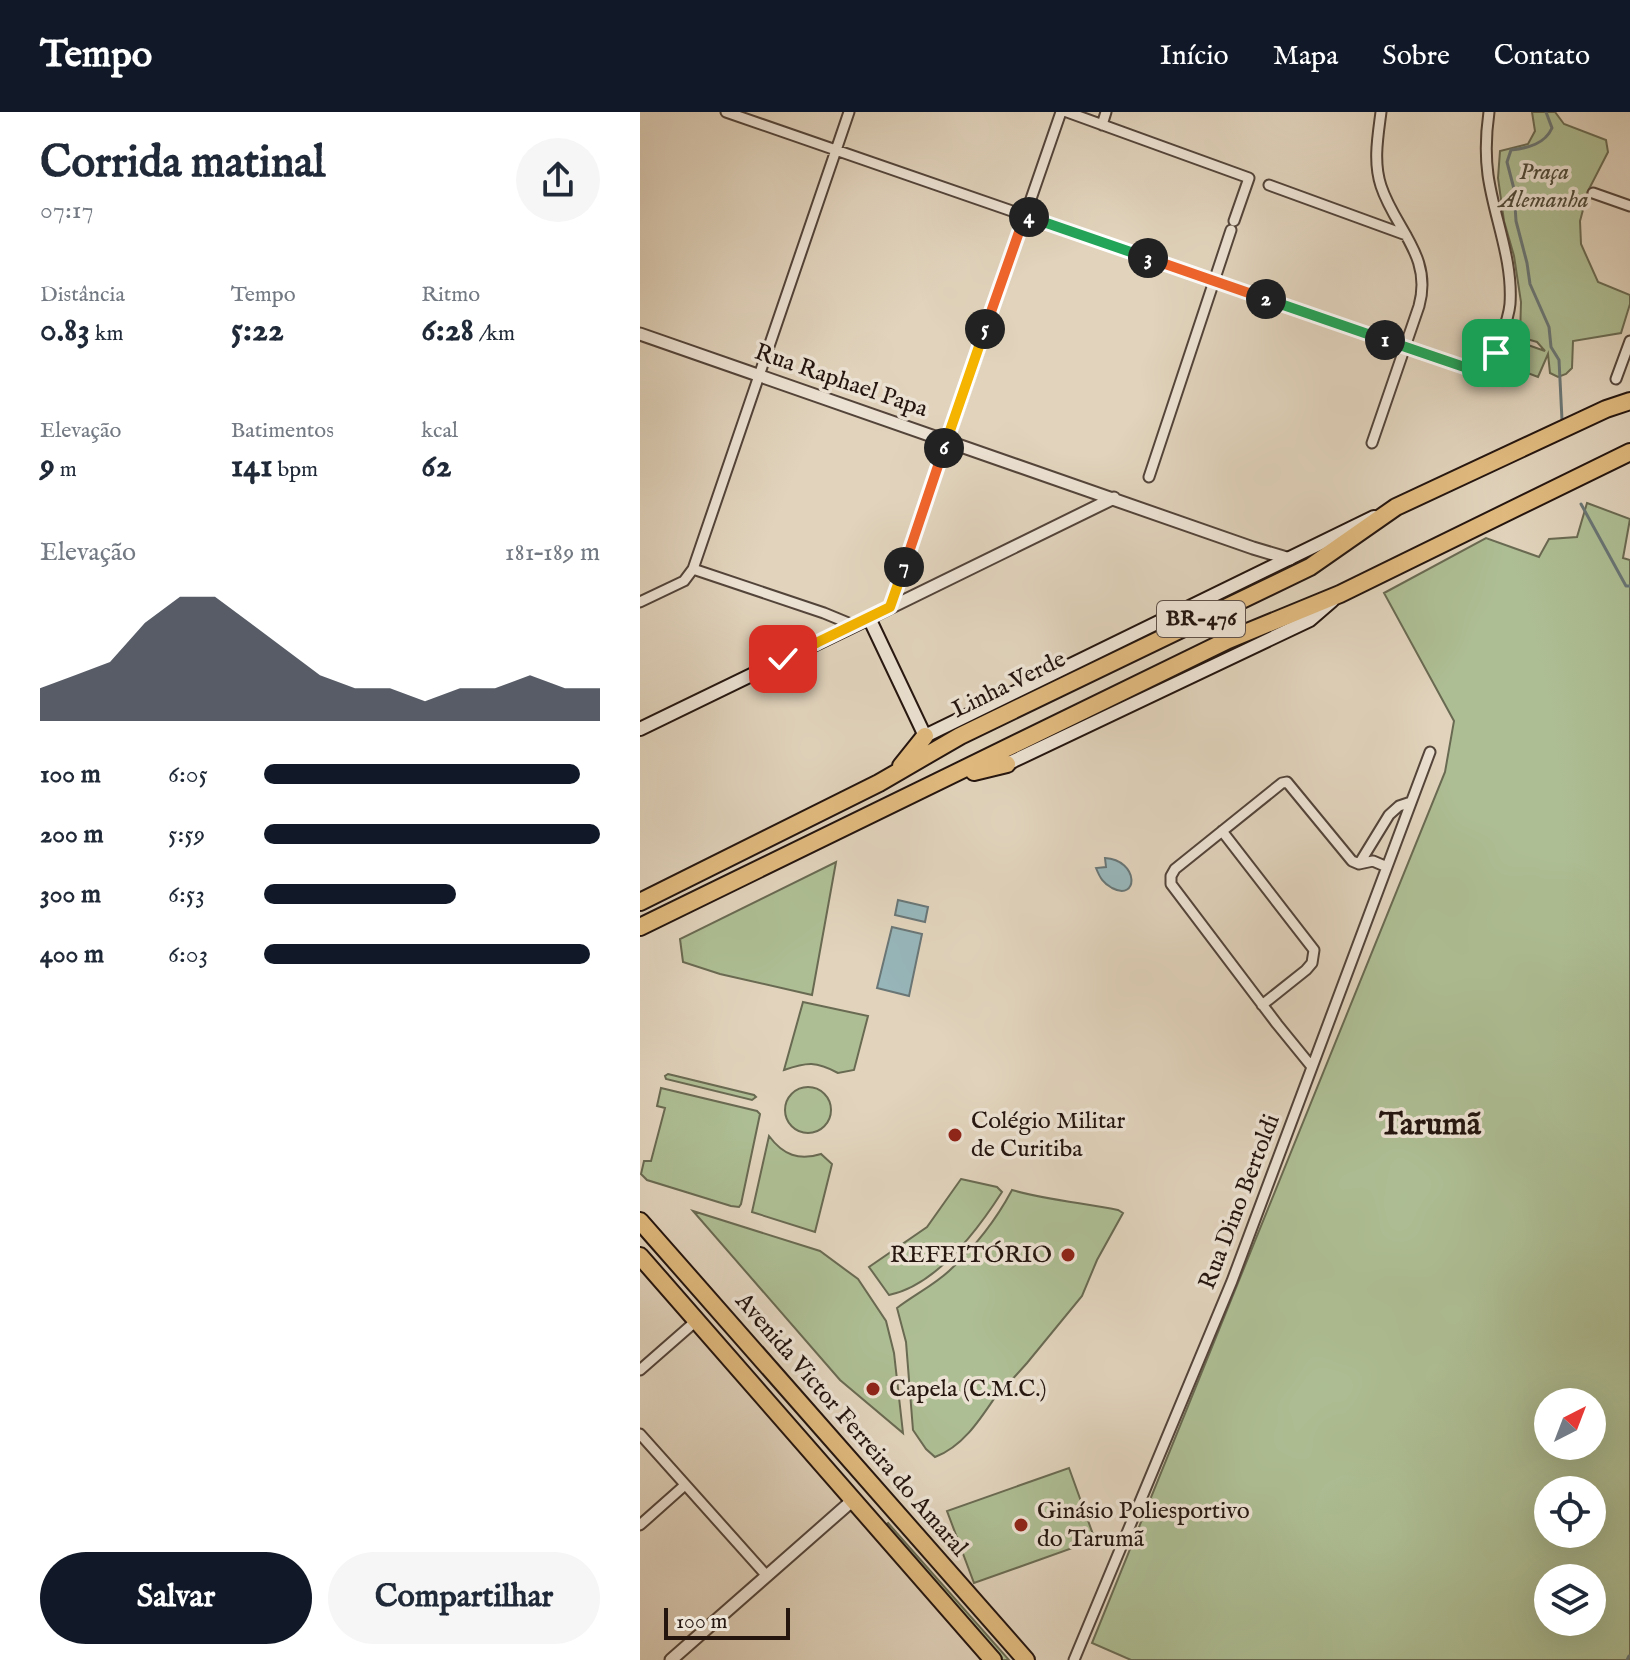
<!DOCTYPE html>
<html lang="pt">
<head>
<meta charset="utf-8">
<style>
	body { margin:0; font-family:"IM FELL English",serif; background:#f6f6f7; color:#1f2937; height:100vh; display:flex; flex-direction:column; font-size:30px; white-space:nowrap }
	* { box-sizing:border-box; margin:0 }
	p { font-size:26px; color:#747a83 }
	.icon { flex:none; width:44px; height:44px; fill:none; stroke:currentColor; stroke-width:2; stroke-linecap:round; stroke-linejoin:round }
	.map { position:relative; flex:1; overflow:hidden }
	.details { display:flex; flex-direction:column; background:#fff; width:640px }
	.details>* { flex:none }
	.needle { width:52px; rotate:42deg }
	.tools { position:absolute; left:894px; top:1276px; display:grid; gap:16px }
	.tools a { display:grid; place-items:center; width:72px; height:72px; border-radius:50%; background:#fff; box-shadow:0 8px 32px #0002; font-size:40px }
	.scale { position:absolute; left:24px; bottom:20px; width:126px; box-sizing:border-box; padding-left:8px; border:4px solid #24150f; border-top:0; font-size:22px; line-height:28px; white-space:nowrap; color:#24150f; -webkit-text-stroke:6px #ece2d3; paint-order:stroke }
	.pin { position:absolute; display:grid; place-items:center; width:68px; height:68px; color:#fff; margin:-34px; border-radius:16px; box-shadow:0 4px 12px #0006 }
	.km { position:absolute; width:40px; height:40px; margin:-20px; border-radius:50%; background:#222; color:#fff; font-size:22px; line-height:40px; text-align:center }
	.round { display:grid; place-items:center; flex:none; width:84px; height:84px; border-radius:42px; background:#f6f6f7 }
	.head { display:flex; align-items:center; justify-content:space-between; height:136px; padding:0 40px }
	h1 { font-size:44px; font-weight:700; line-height:60px }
	.figures { display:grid; grid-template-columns:repeat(3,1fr); gap:12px; height:136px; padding:8px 40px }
	.figures div { display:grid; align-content:center }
	.figures b { font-size:34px; font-weight:700 }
	.figures small { font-size:22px; font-weight:400 }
	.figures p { font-size:22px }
	.chart { height:224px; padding:16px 40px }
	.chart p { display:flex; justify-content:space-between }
	.chart svg { width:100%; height:144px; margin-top:8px; fill:#111827; opacity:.7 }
	.primary-button { display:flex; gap:16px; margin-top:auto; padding:16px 40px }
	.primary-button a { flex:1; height:92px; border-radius:48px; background:#111827; color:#fff; font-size:32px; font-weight:700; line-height:92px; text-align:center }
	.primary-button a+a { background:#f6f6f7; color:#1f2937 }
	ul { padding:0 40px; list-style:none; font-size:26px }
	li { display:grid; grid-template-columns:128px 96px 1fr; align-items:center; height:60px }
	li i { height:20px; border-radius:10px; background:#111827 }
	header { display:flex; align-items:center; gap:48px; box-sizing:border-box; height:112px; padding:0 40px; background:#111827; color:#fff }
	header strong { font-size:38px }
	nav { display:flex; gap:44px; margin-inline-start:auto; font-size:28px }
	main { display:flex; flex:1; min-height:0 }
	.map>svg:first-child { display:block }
</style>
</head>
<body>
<header>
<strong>Tempo</strong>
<nav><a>Início</a><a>Mapa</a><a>Sobre</a><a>Contato</a></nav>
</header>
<main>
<section class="details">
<div class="head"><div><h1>Corrida matinal</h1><p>07:17</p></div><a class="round"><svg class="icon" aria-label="share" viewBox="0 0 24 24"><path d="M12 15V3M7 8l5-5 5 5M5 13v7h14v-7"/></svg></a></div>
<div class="figures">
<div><p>Distância</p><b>0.83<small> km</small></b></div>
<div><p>Tempo</p><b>5:22</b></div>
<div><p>Ritmo</p><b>6:28<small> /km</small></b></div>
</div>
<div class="figures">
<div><p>Elevação</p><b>9<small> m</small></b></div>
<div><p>Batimentos</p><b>141<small> bpm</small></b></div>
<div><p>kcal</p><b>62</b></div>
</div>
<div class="chart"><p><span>Elevação</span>181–189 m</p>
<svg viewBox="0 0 160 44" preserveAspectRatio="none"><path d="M0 44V34L10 30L20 26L30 14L40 6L50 6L60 14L70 22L80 30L90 34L100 34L110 38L120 34L130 34L140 30L150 34L160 34V44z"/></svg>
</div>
<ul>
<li><b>100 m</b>6:05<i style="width:94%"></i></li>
<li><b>200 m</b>5:59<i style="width:100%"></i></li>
<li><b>300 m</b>6:53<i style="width:57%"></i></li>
<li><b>400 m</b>6:03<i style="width:97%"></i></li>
</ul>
<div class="primary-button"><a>Salvar</a><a>Compartilhar</a></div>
</section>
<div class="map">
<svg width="990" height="1548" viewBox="0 0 990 1548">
	<rect width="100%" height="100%" fill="#e1d3bc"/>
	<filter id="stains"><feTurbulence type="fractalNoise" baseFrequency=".0025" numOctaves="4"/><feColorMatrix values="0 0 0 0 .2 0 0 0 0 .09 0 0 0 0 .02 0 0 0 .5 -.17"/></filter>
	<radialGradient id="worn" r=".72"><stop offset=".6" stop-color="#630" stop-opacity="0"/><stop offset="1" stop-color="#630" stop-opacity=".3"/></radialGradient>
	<path fill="#aebe94" stroke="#696a52" stroke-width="2" fill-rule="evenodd" d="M892,0h23l9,12 42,16 2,12 -20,39 -8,30 1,23 17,38 32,13v9l-9,29 -48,8 -1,27 -6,6 -8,3 -8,-4 -2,-19 -10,23 -36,-14 9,-24 34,12 -8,-9 -17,-5 1,-35 -7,-46 -10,-35 -6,-43 2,-27 28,-7 7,-13z
		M947,391l43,16 -7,39 7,2v1100h-499l-39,-17 353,-871 9,-51 -70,-128 102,-55 53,19 10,-18 28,-2zM908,1290h44v44h-44zM908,1378h44v44h-44zM908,1466h44v44h-44z
		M196,750l-24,133 -92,-21 -37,-12 -3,-23z
		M163,890l65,14 -14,54 -16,3c-22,-12 -31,-11 -54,-3z
		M28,962l86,21 2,2 -4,3 -86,-21 -1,-3z
		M145 998a23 23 0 1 1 46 0a23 23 0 1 1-46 0Z
		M21,976l96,23 3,3 -19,90 -2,3 -8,-1 -84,-26 -6,-6 3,-13h7l14,-53 -8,-2z
		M129,1024c14,19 30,25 52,18l11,10 -17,68 -63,-20z
		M321,1067l36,8 5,5c-25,39 -65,93 -113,103l-20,-28 58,-40z
		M372,1078c35,10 71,13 106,20l5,3 -26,47 -15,36 -55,67 -18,20 -5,1c-19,27 -37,61 -69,73l-9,-8 -13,-19 -7,-88 -9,-34c17,-13 37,-23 52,-37 26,-24 47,-51 63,-81z
		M53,1099l127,40 38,28 28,42 8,32 9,80 -63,-53z
		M429,1356l26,72 -121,43 -27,-72z
		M248,1411l121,137h-9l-116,-134z"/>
	<path fill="#97b6ba" stroke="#697676" stroke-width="2" d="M465,746c34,2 34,44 7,30 -9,-5 -12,-10 -16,-20l10,-1z
		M258,788l30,7 -3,15 -30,-7z
		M252,815l30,7 -13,62 -32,-8z"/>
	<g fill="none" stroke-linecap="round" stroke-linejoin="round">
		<path stroke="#697676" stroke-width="3" d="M906,0l6,16c-7,16 -24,20 -41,22l-4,12 7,27 2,32 11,42 3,21 19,43 2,20 8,13 3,60
			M941,392l45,82h4
			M987,1548l2,-4"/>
		<defs>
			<path id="minor" d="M86,0l745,258 10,1c12,-6 15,-18 19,-31 4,-11 9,-24 10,-36 3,-45 -16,-86 -22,-129 -3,-22 -2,-42 1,-63
				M427,0l182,66 -15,43
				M462,13l4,-13
				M629,73l137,50
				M953,81l37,13
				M976,267l14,-38
				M732,331l47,-137c14,-50 -24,-77 -38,-120 -8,-24 -3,-50 0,-74
				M509,365l82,-247
				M53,457l131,44 29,12
				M0,490l44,-21 9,-12 156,-457
				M250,495l171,-495
				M582,719l92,119 -2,13 -6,7 -44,35
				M719,752l30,-49 10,-9 12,-4
				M672,955l-35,-43 -106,-140v-8l4,-7 107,-86 5,-1 65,79 7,3 14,-3 14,6
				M0,1258l56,-49
				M0,1322l127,142
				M0,1413l45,-40
				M434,1548l158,-379 198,-529"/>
			<path id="tertiary" d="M0,222l613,214 37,11
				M229,506l245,-120
				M31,1548l182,-160"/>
			<path id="secondary" d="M0,617l229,-111 56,118 449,-219
				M367,652l303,-144 22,-19"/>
			<path id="trunk" d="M261,654l24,-30
				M334,660l33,-8
				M0,790l239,-119 81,-47 350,-169 86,-60 210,-98 24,-8
				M0,815l588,-287 112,-46 290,-142
				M0,1109l386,439
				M0,1144l353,404"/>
		</defs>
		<use href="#minor" stroke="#53443a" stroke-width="13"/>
		<use href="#tertiary" stroke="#53443a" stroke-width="15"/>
		<use href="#secondary" stroke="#24150f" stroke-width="16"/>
		<use href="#trunk" stroke="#24150f" stroke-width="20"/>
		<use href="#minor" stroke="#ece2d3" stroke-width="9"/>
		<use href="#tertiary" stroke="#ece2d3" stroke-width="11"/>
		<use href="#secondary" stroke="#ece2d3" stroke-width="12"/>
		<use href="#trunk" stroke="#e0ba7e" stroke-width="16"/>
	</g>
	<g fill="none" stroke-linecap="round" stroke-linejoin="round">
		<defs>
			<path id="split-1" d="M745,228l91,31c11,0 15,-8 20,-18"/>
			<path id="split-2" d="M626,187l119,41"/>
			<path id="split-3" d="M508,146l118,41"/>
			<path id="split-4" d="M389,105l119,41"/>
			<path id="split-5" d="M345,217l40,-114 4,2"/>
			<path id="split-6" d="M304,336l41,-119"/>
			<path id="split-7" d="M264,455l40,-119"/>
			<path id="split-8" d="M176,531l74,-36 14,-40"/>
			<path id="split-9" d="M143,547l33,-16"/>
		</defs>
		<use href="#split-1" stroke="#fff" stroke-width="16"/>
		<use href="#split-2" stroke="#fff" stroke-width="16"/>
		<use href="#split-3" stroke="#fff" stroke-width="16"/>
		<use href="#split-4" stroke="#fff" stroke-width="16"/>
		<use href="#split-5" stroke="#fff" stroke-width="16"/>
		<use href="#split-6" stroke="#fff" stroke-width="16"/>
		<use href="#split-7" stroke="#fff" stroke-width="16"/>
		<use href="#split-8" stroke="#fff" stroke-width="16"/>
		<use href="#split-9" stroke="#fff" stroke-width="16"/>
		<use href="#split-1" stroke="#22a559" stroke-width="10"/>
		<use href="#split-2" stroke="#22a559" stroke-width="10"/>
		<use href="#split-3" stroke="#f0652b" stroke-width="10"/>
		<use href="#split-4" stroke="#22a559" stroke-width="10"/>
		<use href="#split-5" stroke="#f0652b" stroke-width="10"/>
		<use href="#split-6" stroke="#f5b400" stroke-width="10"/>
		<use href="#split-7" stroke="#f0652b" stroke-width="10"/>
		<use href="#split-8" stroke="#f5b400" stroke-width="10"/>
		<use href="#split-9" stroke="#f5b400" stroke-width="10"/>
	</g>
	<g fill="#8f2418" stroke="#ece2d3" stroke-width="3">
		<circle cx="315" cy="1023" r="8"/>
		<circle cx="428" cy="1143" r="8"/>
		<circle cx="233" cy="1277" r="8"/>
		<circle cx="381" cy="1413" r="8"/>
	</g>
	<g text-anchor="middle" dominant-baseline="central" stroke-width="7" stroke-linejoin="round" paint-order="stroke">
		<rect fill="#ece2d3" stroke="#60524a" stroke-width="2" x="517" y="489" width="88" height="36" rx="6"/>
		<g font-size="22" font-weight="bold" fill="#24150f">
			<text x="561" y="507">BR-476</text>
		</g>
		<g font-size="24" font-style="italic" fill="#4d4837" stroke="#ece2d3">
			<text x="904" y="60">Praça<tspan x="904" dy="28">Alemanha</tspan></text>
		</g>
		<g font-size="24" fill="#24150f" stroke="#ece2d3">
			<text transform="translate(201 269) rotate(19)">Rua Raphael Papa</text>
			<text transform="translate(369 573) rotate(-26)">Linha Verde</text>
			<text transform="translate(600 1090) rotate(-69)">Rua Dino Bertoldi</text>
			<text transform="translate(211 1313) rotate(49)">Avenida Victor Ferreira do Amaral</text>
		</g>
		<g font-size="24" fill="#24150f" stroke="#ece2d3" text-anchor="start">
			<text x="331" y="1009">Colégio Militar<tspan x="331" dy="28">de Curitiba</tspan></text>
			<text x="412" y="1143" text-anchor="end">REFEITÓRIO</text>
			<text x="249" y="1277">Capela (C.M.C.)</text>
			<text x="397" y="1399">Ginásio Poliesportivo<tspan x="397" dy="28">do Tarumã</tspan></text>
		</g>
		<g font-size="32" font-weight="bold" fill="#24150f" stroke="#ece2d3">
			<text x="790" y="1013">Tarumã</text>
		</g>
	</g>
	<rect width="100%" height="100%" filter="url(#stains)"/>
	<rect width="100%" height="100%" fill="url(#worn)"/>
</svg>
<div class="tools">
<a><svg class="needle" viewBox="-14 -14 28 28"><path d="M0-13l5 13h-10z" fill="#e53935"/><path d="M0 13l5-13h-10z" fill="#747a83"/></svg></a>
<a><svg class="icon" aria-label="locate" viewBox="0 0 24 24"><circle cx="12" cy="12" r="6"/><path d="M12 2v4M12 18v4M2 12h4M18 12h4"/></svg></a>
<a><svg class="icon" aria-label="layers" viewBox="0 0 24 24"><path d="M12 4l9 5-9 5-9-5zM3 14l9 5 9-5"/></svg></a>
</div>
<div class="scale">100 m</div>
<div class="pin" style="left:856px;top:241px;background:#1e9e55"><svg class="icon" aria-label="arrive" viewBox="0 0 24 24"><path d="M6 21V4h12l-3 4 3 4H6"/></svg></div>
<div class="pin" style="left:143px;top:547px;background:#d93025"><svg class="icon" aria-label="check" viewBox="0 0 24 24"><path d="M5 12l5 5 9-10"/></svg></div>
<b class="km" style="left:745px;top:228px">1</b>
<b class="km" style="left:626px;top:187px">2</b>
<b class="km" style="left:508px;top:146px">3</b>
<b class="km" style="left:389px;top:105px">4</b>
<b class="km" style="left:345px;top:217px">5</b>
<b class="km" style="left:304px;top:336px">6</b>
<b class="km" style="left:264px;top:455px">7</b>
</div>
</main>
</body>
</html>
